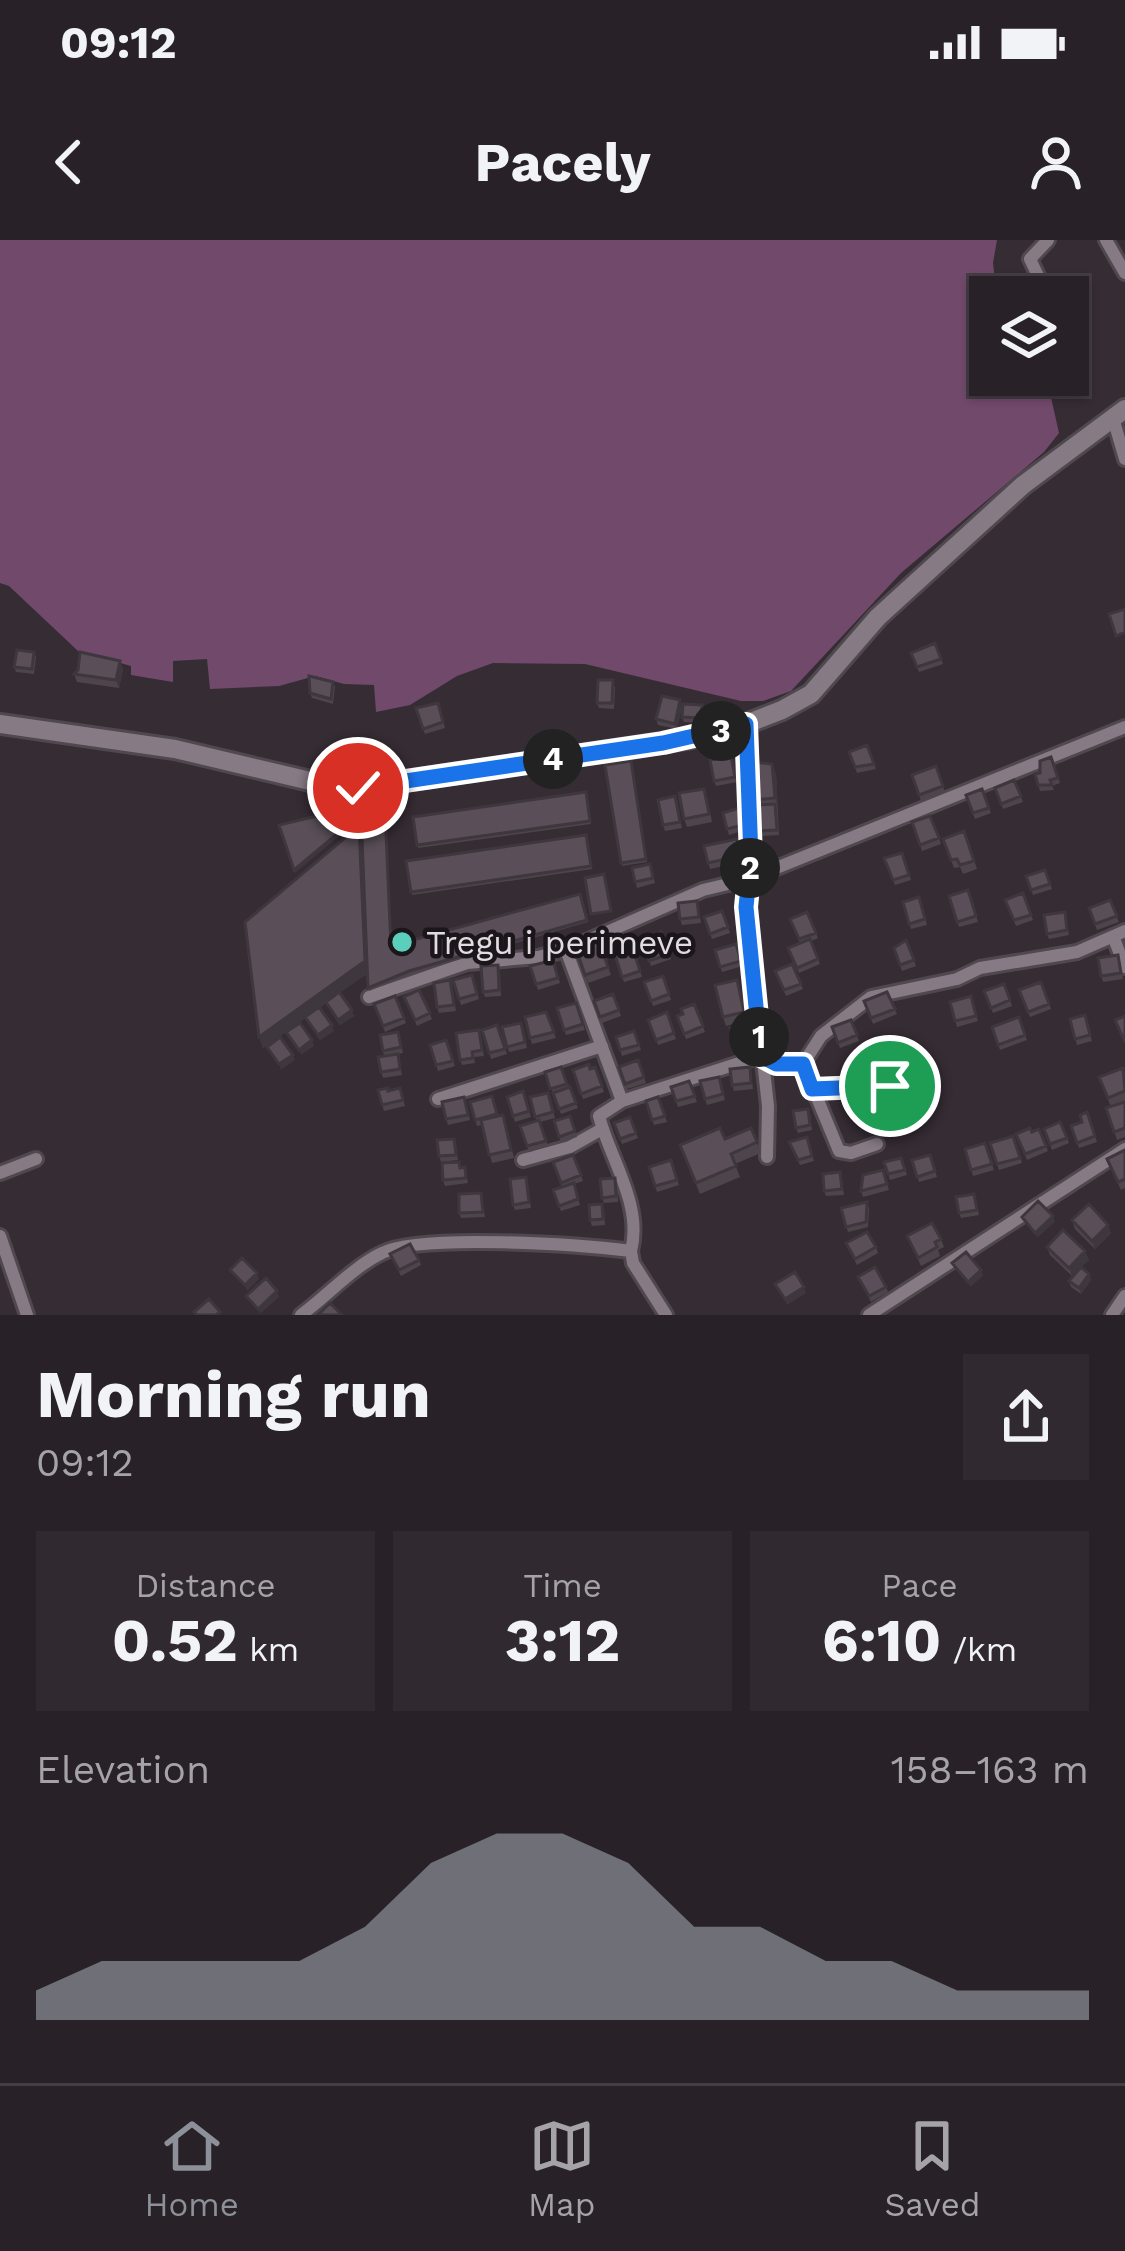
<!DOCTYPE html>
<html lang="en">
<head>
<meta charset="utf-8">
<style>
	body { margin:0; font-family:"Work Sans",sans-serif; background:#30292f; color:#f1f3f6; height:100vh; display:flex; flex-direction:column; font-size:45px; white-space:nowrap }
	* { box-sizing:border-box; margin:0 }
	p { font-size:39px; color:#a5a3a7 }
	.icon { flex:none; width:66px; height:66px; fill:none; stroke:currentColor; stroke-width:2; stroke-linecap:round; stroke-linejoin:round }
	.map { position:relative; height:1075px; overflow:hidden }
	.panel { display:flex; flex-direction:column; background:#282127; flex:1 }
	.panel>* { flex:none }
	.fabs { position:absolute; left:969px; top:36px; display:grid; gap:24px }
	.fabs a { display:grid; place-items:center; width:120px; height:120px; border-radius:0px; background:#282127; box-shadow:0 3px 9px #0004,0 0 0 3px #443e44; font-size:60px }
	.pin { position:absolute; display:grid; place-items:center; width:102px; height:102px; color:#fff; margin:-51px; border:6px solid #fff; border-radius:50%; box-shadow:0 3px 12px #0007 }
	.km { position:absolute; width:60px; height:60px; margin:-30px; border-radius:50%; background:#222; color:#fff; font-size:33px; line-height:60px; text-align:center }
	.round { display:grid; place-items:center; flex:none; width:126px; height:126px; border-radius:0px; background:#30292f }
	.overview { display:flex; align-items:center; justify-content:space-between; height:204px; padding:0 36px }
	h1 { font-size:66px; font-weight:700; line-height:90px }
	.figures { display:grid; grid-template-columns:repeat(3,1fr); gap:18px; height:204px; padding:12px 36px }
	.figures div { display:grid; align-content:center; border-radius:0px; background:#30292f; text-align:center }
	.figures b { font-size:60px; font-weight:700 }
	.figures small { font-size:33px; font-weight:400 }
	.figures p { font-size:33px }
	.chart { height:336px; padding:24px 36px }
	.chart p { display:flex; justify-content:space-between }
	.chart svg { width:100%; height:216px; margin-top:12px; fill:#8c9099; opacity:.7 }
	.status { display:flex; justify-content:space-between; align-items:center; height:84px; padding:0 60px; background:#282127; direction:ltr }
	.status svg { height:33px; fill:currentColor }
	header { display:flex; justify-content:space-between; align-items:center; height:156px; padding:0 36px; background:#282127; font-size:54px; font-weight:700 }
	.dock { display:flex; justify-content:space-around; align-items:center; height:168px; border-top:3px solid #443e44; background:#282127; font-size:33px; color:#a5a3a7 }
	.dock a { display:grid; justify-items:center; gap:6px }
	.dock .selected { color:#8c9099 }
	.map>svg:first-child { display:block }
</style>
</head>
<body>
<div class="status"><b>09:12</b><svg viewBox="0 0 49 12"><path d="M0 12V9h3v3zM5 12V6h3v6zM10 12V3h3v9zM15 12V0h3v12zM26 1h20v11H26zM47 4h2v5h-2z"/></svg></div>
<header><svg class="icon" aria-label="back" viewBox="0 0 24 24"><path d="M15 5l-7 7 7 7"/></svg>Pacely<svg class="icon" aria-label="person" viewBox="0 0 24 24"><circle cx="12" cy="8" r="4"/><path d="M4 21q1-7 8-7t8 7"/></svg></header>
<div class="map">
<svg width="1125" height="1075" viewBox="0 0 1125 1075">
	<rect width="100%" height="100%" fill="#362c34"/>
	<path fill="#71496b" d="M0,0h997l-4,23 4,34h-7v78h56l13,58 -15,19 -143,121 -110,118 -28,10h-22l-156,-37 -92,-1 -36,13 -47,29 -34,7 -2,-27 -30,-1 -29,-8 -36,10 -69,3 -3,-30 -34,2v21l-42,-7v-9l-53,-15 -69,-65 -9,-3z"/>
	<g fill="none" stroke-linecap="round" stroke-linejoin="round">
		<defs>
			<path id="street" d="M1048,0l-18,19 18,38
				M1106,0l19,33
				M1113,178l12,41
				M746,484l5,133 -5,50 22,199 -1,51
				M1113,696l12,31
				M566,710l56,151
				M369,757l98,-34 71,-6 28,-7 137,-60 46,-11 376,-152
				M811,849l80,-3
				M438,859l164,-53
				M877,904l-26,9 -12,-2 -36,-87 18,-28 50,-39 86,-18 23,-11 97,-16 48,-21
				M523,920l47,-13 32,-18
				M0,933l36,-14
				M0,996l27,79
				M631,1011c12,-46 -21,-92 -32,-135l23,-15 139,-45 15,8h27
				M301,1075c26,-19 52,-48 81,-62 39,-20 201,-8 249,-2l2,12 33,52
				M869,1075l256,-166
				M1112,1075l13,-19"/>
			<path id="secondary" d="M0,484l175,25 152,36 31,3 329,-49 59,-15 36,-14 29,-16 67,-77 145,-132 102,-76"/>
		</defs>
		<use href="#street" stroke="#50484f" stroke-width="18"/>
		<use href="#secondary" stroke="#50484f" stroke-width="24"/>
		<use href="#street" stroke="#867a84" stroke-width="12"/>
		<use href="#secondary" stroke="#867a84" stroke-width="18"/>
	</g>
	<path fill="#4d444c" d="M34,412l2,5 -2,17 -18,-2 -2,-5z
		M911,413l30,6 2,5 -24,8z
		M123,429l-4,19 -42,-6 -3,-8z
		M333,442l2,5 -2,17 -21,-6 -2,-5z
		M615,446l-1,23 -15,-1 -2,-5z
		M680,460l2,6 -5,23 -19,-4 -2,-6z
		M438,463l7,25 -20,6 -9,-26z
		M702,465l2,6 -1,12 -19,-1 -2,-5z
		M867,505l9,24 -19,4 -8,-21z
		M1051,517l9,26 -8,3 2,4 -14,1 -5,-17 5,-1z
		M631,521l16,101 -25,4 -17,-101z
		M733,521l4,21 -21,4 -2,-5z
		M936,526l9,26 -24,9 -9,-26z
		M776,533l3,62 -18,1 -3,-28h-2l-3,-8z
		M1014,540l9,22 -20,7 -8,-21z
		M982,549l9,24 -16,6 -9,-24z
		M587,555l4,29 -173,24 -5,-31z
		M675,556l7,32 -17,3 -2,-6z
		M707,557l5,25 -25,5 -3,-8z
		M739,568l6,22 -16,5 -6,-22z
		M912,582l27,16 2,6 -19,7z
		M359,586l33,120 188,-52 8,28 -178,52 -41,17 -1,-18 -29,20 15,23 -14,9 -14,-22 -7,5 15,23 -14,9 -15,-22 -42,30 -4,-11z
		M964,591l13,38 -14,5 -3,-7 -6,1 -11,-29z
		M586,595l6,34 -180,26 -6,-34z
		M737,599l5,17 -11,3 1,5 -22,5 -6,-23z
		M902,613l9,27 -16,5 -11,-27z
		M650,624l5,19 -18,5 -5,-20z
		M1045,630l7,19 -19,6 -7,-19z
		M968,650l10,32 -19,5 -10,-31z
		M1023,653l10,27 -17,6 -11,-26z
		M919,657l8,28 -16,4 -8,-27z
		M1110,660l9,22 -22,8 -8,-22z
		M697,661l4,22 -19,2 -2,-6z
		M722,671l8,22 -18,6 -8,-22z
		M1065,672l4,23 -20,4 -2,-5z
		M790,679l26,14 2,5 -7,3 9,23 -21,9 -11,-25 12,-5z
		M661,692l10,27 -20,7 -9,-27z
		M906,700l10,26 -14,5 -8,-23z
		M599,701l12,34 -23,8 -12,-34z
		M736,704l7,22 -21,6 -7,-22z
		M633,709l9,28 -18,5 -9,-27z
		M1118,715l5,24 -20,3 -2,-6z
		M553,720l7,23 -22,7 -8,-24z
		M792,724l11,25 -17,7 -11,-25z
		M500,731l1,25 -16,1 -2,-5z
		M472,735l7,24 -18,6 -2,-6z
		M663,736l8,24 -18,6 -9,-24z
		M737,740l11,40 -22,6 -3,-9z
		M1041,742l10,27 -21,8 -11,-27z
		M452,746l4,25 -17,2 -2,-6z
		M419,750l13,29 -15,7 -13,-29z
		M984,751l26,9 2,6 -19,7z
		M887,752l10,22 -24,10 -9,-23z
		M613,754l8,22 -19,7 -8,-22z
		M395,756l11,27 -21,9 -11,-28z
		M971,756l7,25 -21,6 -7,-25z
		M576,763l9,27 -19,5 -9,-27z
		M694,764l11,28 -19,7 -9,-23 6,-2z
		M546,772l10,26 -24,6 -7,-27z
		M667,772l9,27 -18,6 -10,-25z
		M1085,775l7,26 -15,4 -7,-26z
		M851,780l8,21 -19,7 -8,-21z
		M521,783l6,25 -18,4 -7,-25z
		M747,783l8,26 -17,5 -8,-26z
		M497,785l10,29 -16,5 -9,-29z
		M992,787l33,8 2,5 -27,10z
		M479,790l5,26 -10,1 1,6 -13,2 -2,-5z
		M634,791l7,19 -19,6 -6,-19z
		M400,797l3,16 -5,1 4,21 -19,3 -2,-6 3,-16 -1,-5z
		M446,800l9,26 -17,5 -8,-26z
		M638,820l8,23 -19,6 -8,-22z
		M561,827l17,41 -17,6 -16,-42z
		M595,827l9,25 -21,7 -10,-29z
		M750,827l3,22 -19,2 -2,-6z
		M1125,832v65l-8,3 -11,-32 5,-1 -12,-30z
		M917,835l12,30 -17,8 -12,-31z
		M719,837l6,23 -18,5 -7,-24z
		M689,841l8,21 -19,5 -7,-20z
		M874,847l6,22 -19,7 -2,-6z
		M400,848l5,18 -21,5 -6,-21 10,1z
		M523,851l8,26 -16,5 -8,-25z
		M548,853l7,25 -15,4 8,24 -19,6 -9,-26 17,-5 -7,-24z
		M492,856l6,20 5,-1 3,9 8,34 -22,5 -10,-38 -5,1 -7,-24z
		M658,857l9,25 -13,3 -8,-24z
		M466,863l4,17 -22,5 -2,-6z
		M1087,872l10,30 -18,6 -8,-22 11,-4z
		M810,874l2,16 -14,3 -2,-5z
		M570,876l7,21 -16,5 -7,-21z
		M630,877l8,21 -16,6 -8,-21z
		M1060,882l9,21 -17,7 -8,-21z
		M751,888l10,25 -26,11 5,13 -40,17 -20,-49 45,-6z
		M1039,889l9,22 -21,9 -11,-26z
		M1013,896l9,27 -23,7 -9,-27z
		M807,897l7,24 -14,4 -11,-23z
		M985,903l9,27 -21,6 -8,-27z
		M456,904l2,16 -17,2 -2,-6z
		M1125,910v38l-4,2 -14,-31z
		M930,915l7,22 -18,5 -7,-22z
		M901,918l6,17 -17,5 -6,-18z
		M671,920l8,25 -22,7 -2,-6z
		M553,922l28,13 2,6 -9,3 6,21 -19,6 -8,-21 9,-3z
		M465,927l3,16 -23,3 -2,-6 18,-12z
		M883,930l6,20 -26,7 -2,-6z
		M840,932l4,23 -18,1 -2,-5z
		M526,937l5,31 -16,2 -2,-5z
		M617,943l1,19 -14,1 -2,-5z
		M481,953l4,24 -24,1 -2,-5z
		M976,960l3,15 -18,3 -2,-5z
		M867,962l2,6 -1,19 -20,5 -7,-24z
		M604,969l1,16 -13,1 -2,-6z
		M1072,980l39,13 -16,16 -20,-20z
		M907,996l34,3 3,8 -6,3 2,6 -19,10z
		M846,1003l30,4 2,6 -21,12z
		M1047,1007l38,4 4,9 -8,7 8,7 2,6 -10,14 -10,-7 -2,-6 3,-5 -22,-21z
		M390,1014l29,6 2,5 -20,11z
		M858,1037l28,10 2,5 -17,10z"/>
	<path fill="#3f373e" d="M120,421l3,8 -4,19 -3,-8z
		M680,460l2,6 -5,23 -2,-5z
		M772,524l4,9 2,34 -3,-9z
		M341,566l3,26 -49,41 -1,-3z
		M359,586l4,11 6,135 -106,76 -4,-11z
		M352,770l2,6 -14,9 -2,-5z
		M332,785l2,6 -14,9 -2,-5z
		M312,800l2,6 -13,9 -2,-5z
		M293,815l2,5 -14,10 -2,-6z
		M1053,976l2,6 -18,16 -2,-5z
		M1108,985l3,8 -16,16 -3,-8z
		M1085,1011l4,9 -17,16 -3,-8z
		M981,1030l2,6 -13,11 -2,-5z
		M257,1033l2,6 -12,12 -2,-6z
		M1089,1034l2,6 -10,14 -2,-6z
		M804,1047l2,6 -19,12 -2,-6z
		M277,1051l2,6 -19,17 -2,-5z"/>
	<path fill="#5a4f58" stroke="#3f373e" stroke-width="3" d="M1125,369v23l-9,4 -7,-22z
		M935,403l6,16 -24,8 -6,-14z
		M17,410l17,2 -2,17 -18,-2z
		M80,412l40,9 -4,19 -42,-6 4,-4z
		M309,436l24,6 -2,17 -21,-6z
		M598,440h15l-1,23h-15z
		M662,456l18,4 -5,24 -19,-5z
		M438,463l5,19 -20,7 -7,-21z
		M683,464l19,1 -1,13 -19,-1z
		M867,505l7,19 -19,3 -6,-15z
		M731,516l4,21 -21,4 -4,-21z
		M1051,517l7,21 -8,2 2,5h-14l-3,-11 5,-1v-12z
		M631,521l15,98 -25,4 -16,-98z
		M751,522l21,2 3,34 -22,2z
		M936,526l7,20 -24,9 -7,-20z
		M1014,540l7,16 -20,8 -6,-16z
		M704,549l5,25 -25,5 -5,-26z
		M982,549l7,19 -16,5 -7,-18z
		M586,552l4,29 -173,24 -4,-28z
		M675,556l5,26 -17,3 -5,-25z
		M404,558l1,11 -10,1 -1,-11z
		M340,563l3,26 -49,41 -15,-45 42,-10 1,-5z
		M775,564l2,26 -18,1 -1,-26z
		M739,568l4,17 -16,4 -4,-16z
		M385,571l6,135 189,-52 7,26 -178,51 -41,17 -7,-176z
		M930,576l9,22 -19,7 -8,-23z
		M359,586l6,135 -106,76 -14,-115z
		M964,591l10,30 -14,4 -3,-6 -6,1 -8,-21z
		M586,595l5,31 -180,26 -5,-31z
		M737,599l3,12 -11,3 1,4 -22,5 -4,-17z
		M902,613l7,22 -16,5 -9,-22z
		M650,624l3,14 -18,4 -3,-14z
		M1045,630l5,14 -19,6 -5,-14z
		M604,634l7,37 -20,3 -6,-36z
		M968,650l8,26 -19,6 -8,-26z
		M1023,653l8,22 -17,5 -9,-20z
		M919,657l6,22 -16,5 -6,-22z
		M1110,660l7,16 -22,8 -6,-16z
		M697,661l2,16 -19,2 -2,-16z
		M722,671l6,16 -18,7 -6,-17z
		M807,672l9,21 -17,6 -9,-20z
		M1065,672l2,18 -20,4 -3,-19z
		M661,692l8,22 -20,7 -7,-22z
		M810,699l8,20 -21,9 -9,-20z
		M906,700l8,20 -14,5 -6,-17z
		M599,701l9,26 -23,8 -9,-26z
		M736,704l5,17 -21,6 -5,-17z
		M633,709l7,22 -18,6 -7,-22z
		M1118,715l3,18 -20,3 -3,-18z
		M553,720l5,18 -22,6 -6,-18z
		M792,724l9,20 -17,6 -9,-19z
		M498,725l1,25 -16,2 -2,-26z
		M472,735l5,19 -18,5 -6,-19z
		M663,736l6,18 -18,7 -7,-19z
		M450,740l4,25 -17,2 -3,-24z
		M737,740l7,32 -21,5 -8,-32z
		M1041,742l8,22 -21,8 -9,-22z
		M1004,744l6,16 -19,8 -7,-17z
		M419,750l11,23 -15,7 -11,-23z
		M339,752l13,18 -14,10 -12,-18z
		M887,752l8,17 -24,9 -7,-17z
		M613,754l6,16 -19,7 -6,-16z
		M395,756l9,22 -21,8 -9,-22z
		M971,756l5,20 -21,5 -5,-19z
		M576,763l7,21 -19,6 -7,-22z
		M694,764l9,22 -19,8 -7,-18 6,-2 -2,-5z
		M319,767l13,18 -14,10 -13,-18z
		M546,772l8,20 -24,6 -5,-21z
		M667,772l7,21 -18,7 -8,-20z
		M1085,775l5,20 -15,4 -5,-20z
		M1125,776v26l-10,-22z
		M1019,777l6,18 -27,10 -6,-18z
		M851,780l6,15 -19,8 -6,-16z
		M300,783l12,17 -13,10 -13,-18z
		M521,783l4,19 -18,5 -5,-20z
		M747,783l6,20 -17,5 -6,-20z
		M497,785l8,24 -16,4 -7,-23z
		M479,790l3,20 -10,2 1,6 -13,2 -4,-27z
		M634,791l5,14 -19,5 -4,-13z
		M398,792l3,15 -18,4 -3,-16z
		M280,797l13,18 -14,9 -12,-17z
		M446,800l7,21 -17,4 -6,-20z
		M398,814l2,15 -19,3 -3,-15z
		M638,820l6,17 -19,7 -6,-17z
		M589,824l1,5 5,-2 7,19 -21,8 -8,-24z
		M561,827l6,17 -17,5 -5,-17z
		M750,827l1,16 -19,2 -2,-16z
		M1123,828l2,23 -17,7 -9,-21z
		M917,835l10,24 -17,8 -10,-25z
		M719,837l4,17 -18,5 -5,-18z
		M689,841l6,15 -19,5 -5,-14z
		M570,847l6,16 -17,6 -6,-16z
		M874,847l4,16 -19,7 -6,-17z
		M388,848v3l12,-3 3,12 -21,5 -4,-15z
		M523,851l6,20 -16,5 -6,-19z
		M548,853l5,19 -18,5 -5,-20z
		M492,856l5,18 -22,6 -5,-18z
		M464,857l4,18 -22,4 -4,-17z
		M658,857l7,19 -13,4 -6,-19z
		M1125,862v26l-11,4 -8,-24z
		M808,869l2,16 -14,3 -3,-17z
		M1087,872l8,24 -18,7 -6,-17 11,-4 -2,-7z
		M503,875l8,35 -22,5 -8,-35z
		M570,876l5,15 -16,6 -5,-16z
		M630,877l6,16 -16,6 -6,-16z
		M539,880l7,21 -19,5 -7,-20z
		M1060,882l7,16 -17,6 -6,-15z
		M720,888l5,11 26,-11 6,14 -26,12 5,12 -40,17 -16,-38z
		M1030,888l2,4 7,-3 7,17 -21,8 -9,-20z
		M1013,896l7,22 -23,6 -7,-21z
		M807,897l5,19 -14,4 -9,-18z
		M454,899l2,16 -17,1 -2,-16z
		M985,903l7,21 -21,6 -6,-21z
		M1125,910v29l-7,3 -11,-23z
		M573,915l8,20 -20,8 -8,-21z
		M930,915l5,16 -18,6 -5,-17z
		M901,918l4,12 -17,4 -4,-12z
		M671,920l6,20 -22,6 -6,-19z
		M459,922l1,6 5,-1 1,11 -23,2 -1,-17z
		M883,930l4,14 -26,7 2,-16z
		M840,932l2,17 -18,2 -1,-17z
		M526,937l3,25 -16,3 -3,-26z
		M615,938l1,18 -14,2 -2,-19z
		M574,943l4,16 -19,7 -6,-16z
		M481,953l2,19 -24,1v-19z
		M974,954l3,16 -18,3 -3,-16z
		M1038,961l15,15 -18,17 -13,-16z
		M867,962l-1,20 -20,5 -5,-19z
		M602,964l1,15 -13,1 -1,-15z
		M1089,964l19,21 -16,16 -20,-21z
		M932,983l9,16 -6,3 2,5 -19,11 -11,-22z
		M1063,990l22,21 -16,17 -22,-21z
		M867,992l9,15 -21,12 -9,-16z
		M410,1004l9,16 -20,10 -9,-16z
		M966,1012l15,18 -13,12 -16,-19z
		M242,1018l15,15 -12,12 -15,-15z
		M875,1027l11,20 -17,9 -11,-19z
		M1081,1027l8,7 -10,14 -10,-7z
		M795,1032l9,15 -19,12 -10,-15z
		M266,1038l11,13 -19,18 -12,-13z
		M209,1059l11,13 -4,3h-19l-3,-3z
		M330,1063l12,12h-24z"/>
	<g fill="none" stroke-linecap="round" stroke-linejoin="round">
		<defs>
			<path id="route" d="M358,548l305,-45 83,-19 5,133 -5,50 15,149 15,8h27l9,25 78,-3"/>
		</defs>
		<use href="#route" stroke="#fff" stroke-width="24"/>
		<use href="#route" stroke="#1a73e8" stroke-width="15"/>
	</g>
	<circle fill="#5bcebc" stroke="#1b161a" stroke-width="4.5" cx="402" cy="702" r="12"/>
	<g text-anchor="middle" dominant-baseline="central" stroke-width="9" stroke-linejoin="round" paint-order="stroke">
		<g font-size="33" fill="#e2dbe1" stroke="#1b161a" text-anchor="start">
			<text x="426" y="702">Tregu i perimeve</text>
		</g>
	</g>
</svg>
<div class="fabs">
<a><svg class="icon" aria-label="layers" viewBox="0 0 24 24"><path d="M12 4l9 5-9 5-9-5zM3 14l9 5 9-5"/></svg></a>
</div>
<div class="pin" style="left:890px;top:846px;background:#1e9e55"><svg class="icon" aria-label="arrive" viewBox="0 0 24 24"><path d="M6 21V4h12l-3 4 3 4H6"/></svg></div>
<div class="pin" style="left:358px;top:548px;background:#d93025"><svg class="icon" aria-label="check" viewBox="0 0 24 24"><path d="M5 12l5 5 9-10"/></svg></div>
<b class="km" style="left:759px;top:797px">1</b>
<b class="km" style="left:750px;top:628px">2</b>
<b class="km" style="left:721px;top:491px">3</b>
<b class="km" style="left:553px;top:519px">4</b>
</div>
<section class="panel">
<div class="overview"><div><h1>Morning run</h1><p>09:12</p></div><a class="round"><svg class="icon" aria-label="share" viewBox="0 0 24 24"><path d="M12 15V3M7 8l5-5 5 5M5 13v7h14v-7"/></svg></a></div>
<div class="figures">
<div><p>Distance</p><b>0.52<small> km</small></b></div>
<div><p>Time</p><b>3:12</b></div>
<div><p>Pace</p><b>6:10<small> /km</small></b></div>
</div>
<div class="chart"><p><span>Elevation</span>158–163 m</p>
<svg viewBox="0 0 160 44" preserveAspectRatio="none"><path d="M0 44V38L10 32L20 32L30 32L40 32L50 25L60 12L70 6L80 6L90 12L100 25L110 25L120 32L130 32L140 38L150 38L160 38V44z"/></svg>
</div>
</section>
<nav class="dock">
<a class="selected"><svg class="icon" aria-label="home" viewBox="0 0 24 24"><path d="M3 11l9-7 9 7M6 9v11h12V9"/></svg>Home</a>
<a><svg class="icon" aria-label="map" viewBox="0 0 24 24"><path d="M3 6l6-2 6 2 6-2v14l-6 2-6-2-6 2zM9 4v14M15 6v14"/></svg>Map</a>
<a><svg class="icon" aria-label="saved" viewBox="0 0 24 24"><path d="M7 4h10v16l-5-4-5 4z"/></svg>Saved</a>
</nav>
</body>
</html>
